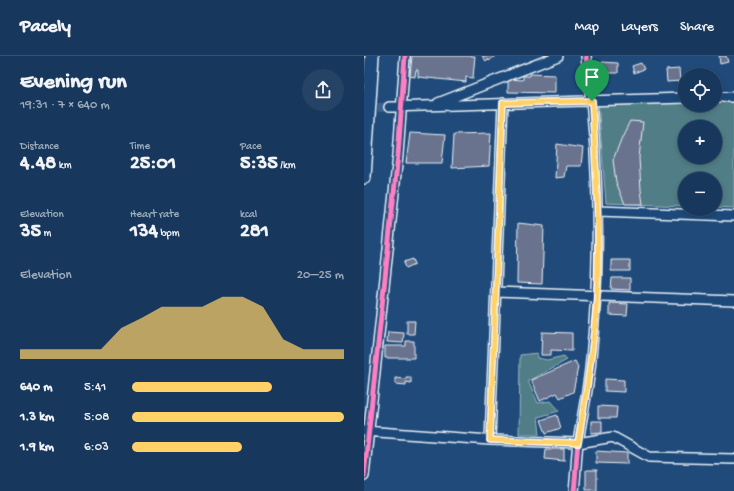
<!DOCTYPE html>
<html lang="en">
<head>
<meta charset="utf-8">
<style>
	body { margin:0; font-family:"Gochi Hand",sans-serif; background:#244365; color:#f1f3f6; height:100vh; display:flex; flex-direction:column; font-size:15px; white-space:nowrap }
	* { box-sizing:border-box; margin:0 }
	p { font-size:13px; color:#9eacbb }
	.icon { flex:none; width:22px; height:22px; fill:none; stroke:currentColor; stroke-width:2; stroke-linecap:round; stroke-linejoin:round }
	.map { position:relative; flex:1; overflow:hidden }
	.panel { display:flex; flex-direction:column; background:#17385c; width:364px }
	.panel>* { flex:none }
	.buttons { position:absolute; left:314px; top:12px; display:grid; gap:8px }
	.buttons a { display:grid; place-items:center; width:44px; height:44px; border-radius:50%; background:#17385c; box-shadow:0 2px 6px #0003,0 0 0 1px #365272; font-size:20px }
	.pin { position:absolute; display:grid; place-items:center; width:34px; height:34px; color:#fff; margin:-41px -17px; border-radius:50% 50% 50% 0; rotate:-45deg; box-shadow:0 0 4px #0007 }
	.pin .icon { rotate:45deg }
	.round { display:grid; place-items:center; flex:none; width:42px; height:42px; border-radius:21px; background:#244365 }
	.head { display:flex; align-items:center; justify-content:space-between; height:68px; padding:0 20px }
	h1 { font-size:22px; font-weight:700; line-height:30px }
	.metrics { display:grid; grid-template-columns:repeat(3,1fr); gap:6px; height:68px; padding:4px 20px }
	.metrics div { display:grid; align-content:center }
	.metrics b { font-size:20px; font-weight:700 }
	.metrics small { font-size:11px; font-weight:400 }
	.metrics p { font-size:11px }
	.chart { height:112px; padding:8px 20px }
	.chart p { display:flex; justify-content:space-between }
	.chart svg { width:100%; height:72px; margin-top:4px; fill:#ffd166; opacity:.7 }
	ul { padding:0 20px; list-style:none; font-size:13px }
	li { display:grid; grid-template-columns:64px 48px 1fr; align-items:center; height:30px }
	li i { height:10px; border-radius:5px; background:#ffd166 }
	header { display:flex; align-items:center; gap:24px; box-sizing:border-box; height:56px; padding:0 20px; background:#17385c; border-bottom:1px solid #365272 }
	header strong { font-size:19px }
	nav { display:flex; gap:22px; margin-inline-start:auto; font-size:14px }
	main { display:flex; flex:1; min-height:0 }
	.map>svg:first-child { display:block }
</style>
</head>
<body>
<header>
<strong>Pacely</strong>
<nav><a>Map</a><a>Layers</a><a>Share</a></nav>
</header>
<main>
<section class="panel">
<div class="head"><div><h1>Evening run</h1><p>19:31 · 7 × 640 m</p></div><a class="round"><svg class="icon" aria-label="share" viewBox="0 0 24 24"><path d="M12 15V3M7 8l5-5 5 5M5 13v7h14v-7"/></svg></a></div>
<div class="metrics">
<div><p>Distance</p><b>4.48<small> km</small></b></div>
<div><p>Time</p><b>25:01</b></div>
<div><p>Pace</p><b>5:35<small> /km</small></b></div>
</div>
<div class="metrics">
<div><p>Elevation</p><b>35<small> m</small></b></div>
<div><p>Heart rate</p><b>134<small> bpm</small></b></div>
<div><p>kcal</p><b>281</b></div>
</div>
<div class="chart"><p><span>Elevation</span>20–25 m</p>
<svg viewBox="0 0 160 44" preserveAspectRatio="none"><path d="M0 44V38L10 38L20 38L30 38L40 38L50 25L60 19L70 12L80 12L90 12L100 6L110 6L120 12L130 32L140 38L150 38L160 38V44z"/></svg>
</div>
<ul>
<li><b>640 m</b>5:41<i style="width:66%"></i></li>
<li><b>1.3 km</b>5:08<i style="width:100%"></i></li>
<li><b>1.9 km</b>6:03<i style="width:52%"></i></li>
</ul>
</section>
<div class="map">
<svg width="370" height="435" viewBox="0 0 370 435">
	<rect width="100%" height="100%" fill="#1f4a7a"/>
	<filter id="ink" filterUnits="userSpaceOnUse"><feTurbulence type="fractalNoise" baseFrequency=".025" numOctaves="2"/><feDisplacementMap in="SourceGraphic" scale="8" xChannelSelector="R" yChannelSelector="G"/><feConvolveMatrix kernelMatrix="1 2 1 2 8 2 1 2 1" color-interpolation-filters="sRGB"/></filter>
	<g filter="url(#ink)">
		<path fill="#517d86" stroke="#9cb7bf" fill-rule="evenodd" d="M351,44h19v108l-19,-1v-28h-30v27l-79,-3 -8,-102h87v4h30zM321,71h30v30h-30z
			M173,297v5l10,2 17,-4 3,4 -39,21 10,22 12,-2 9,10 -21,6 2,17h-21l1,-79z"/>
		<path fill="#6b738d" stroke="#e8f1f8" d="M48,0h63l-2,22 -7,-1v5l-48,-5v-7h-2l-1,7 -5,-1z
			M118,0h13l-6,5 -1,-2 -2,2z
			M355,0h7l2,6 -8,2z
			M238,6l16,1v10h-17z
			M277,7l3,6 -10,4 -2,-7z
			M315,13l1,12 -13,1 -1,-12z
			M166,18l25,1v18l-47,-1v-13l15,1v-4h7z
			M266,65l13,1 -4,36 2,32 2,14h-18l-9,-22 -3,-22 9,-23z
			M46,77l35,2 -3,28h-36z
			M127,77l-2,33 -37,2 2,-34z
			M193,88l26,4 -2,18h-15l-2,11 -9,1z
			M154,167l26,3 -2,58 -25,-1z
			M49,203l2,5 -9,4 -2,-6z
			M247,204h19v11h-19z
			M248,222h18v12l-19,-1z
			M245,247l19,1 -1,12 -18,-1z
			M43,265h8l-1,13h-7z
			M24,276l16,1 -1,10 -16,-1z
			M178,276l30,1v18l-21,-1v5h-10z
			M42,285h8v17h-29v-12h21z
			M211,305l3,6 -5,25 -13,6 -3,-5 -17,8 -9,-21z
			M42,321h5v6l-5,-1v3l-11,-1v-6l11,1z
			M241,323l19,1v12l-19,-1z
			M234,350l19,1 -1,11h-18z
			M193,359l4,13 -15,5 -5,-13z
			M227,365h11v11l-11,1z
			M182,393h18v12l-19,-2z
			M232,395l31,2v11l-31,-1z
			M222,414h11v20h-11z"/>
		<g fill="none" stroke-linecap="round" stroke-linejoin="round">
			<path stroke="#3d638d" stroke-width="9" stroke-dasharray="9 4.5" stroke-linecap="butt" d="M0,52l25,-1"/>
			<defs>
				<path id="minor" d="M351,41h19
					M74,47l120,-47
					M25,51l296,-9
					M234,155l136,5
					M132,236l238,9
					M0,375l126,9 88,3 35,-6 36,20 85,2
					M126,384l13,-337
					M0,420l34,-321 7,-99
					M210,435c2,-16 2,-32 4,-48 4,-28 11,-56 13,-84 10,-101 8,-203 -5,-303"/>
				<path id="highway" d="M0,121l8,-121"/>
			</defs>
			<use href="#minor" stroke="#e8f1f8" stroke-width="12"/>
			<use href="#highway" stroke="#e8f1f8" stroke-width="16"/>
			<use href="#minor" stroke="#1f4a7a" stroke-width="9"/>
			<use href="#highway" stroke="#1f4a7a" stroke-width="13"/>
			<defs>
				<path id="cycleway" d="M0,420l34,-321 7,-99
					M210,435c2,-16 2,-32 4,-48 4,-28 11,-56 13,-84 10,-101 8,-203 -5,-303"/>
			</defs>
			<use href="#cycleway" stroke="#1f4a7a" stroke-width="8"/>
			<use href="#cycleway" stroke="#ff80c0" stroke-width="5"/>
		</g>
	</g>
	<g fill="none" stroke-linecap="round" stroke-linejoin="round" filter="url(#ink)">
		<defs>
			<path id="route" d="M228,45c4,65 8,130 5,195 -3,49 -11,98 -19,147l-88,-3 13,-337z"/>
		</defs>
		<use href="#route" stroke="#fff" stroke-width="8"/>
		<use href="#route" stroke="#ffd166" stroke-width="5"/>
	</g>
</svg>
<div class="buttons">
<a><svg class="icon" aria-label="locate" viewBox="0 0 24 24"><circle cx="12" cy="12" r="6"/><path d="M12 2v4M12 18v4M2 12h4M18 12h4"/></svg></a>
<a>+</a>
<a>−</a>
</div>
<div class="pin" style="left:228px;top:45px;background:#1e9e55"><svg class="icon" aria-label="arrive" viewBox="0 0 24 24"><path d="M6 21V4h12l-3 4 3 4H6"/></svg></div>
</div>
</main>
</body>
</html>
